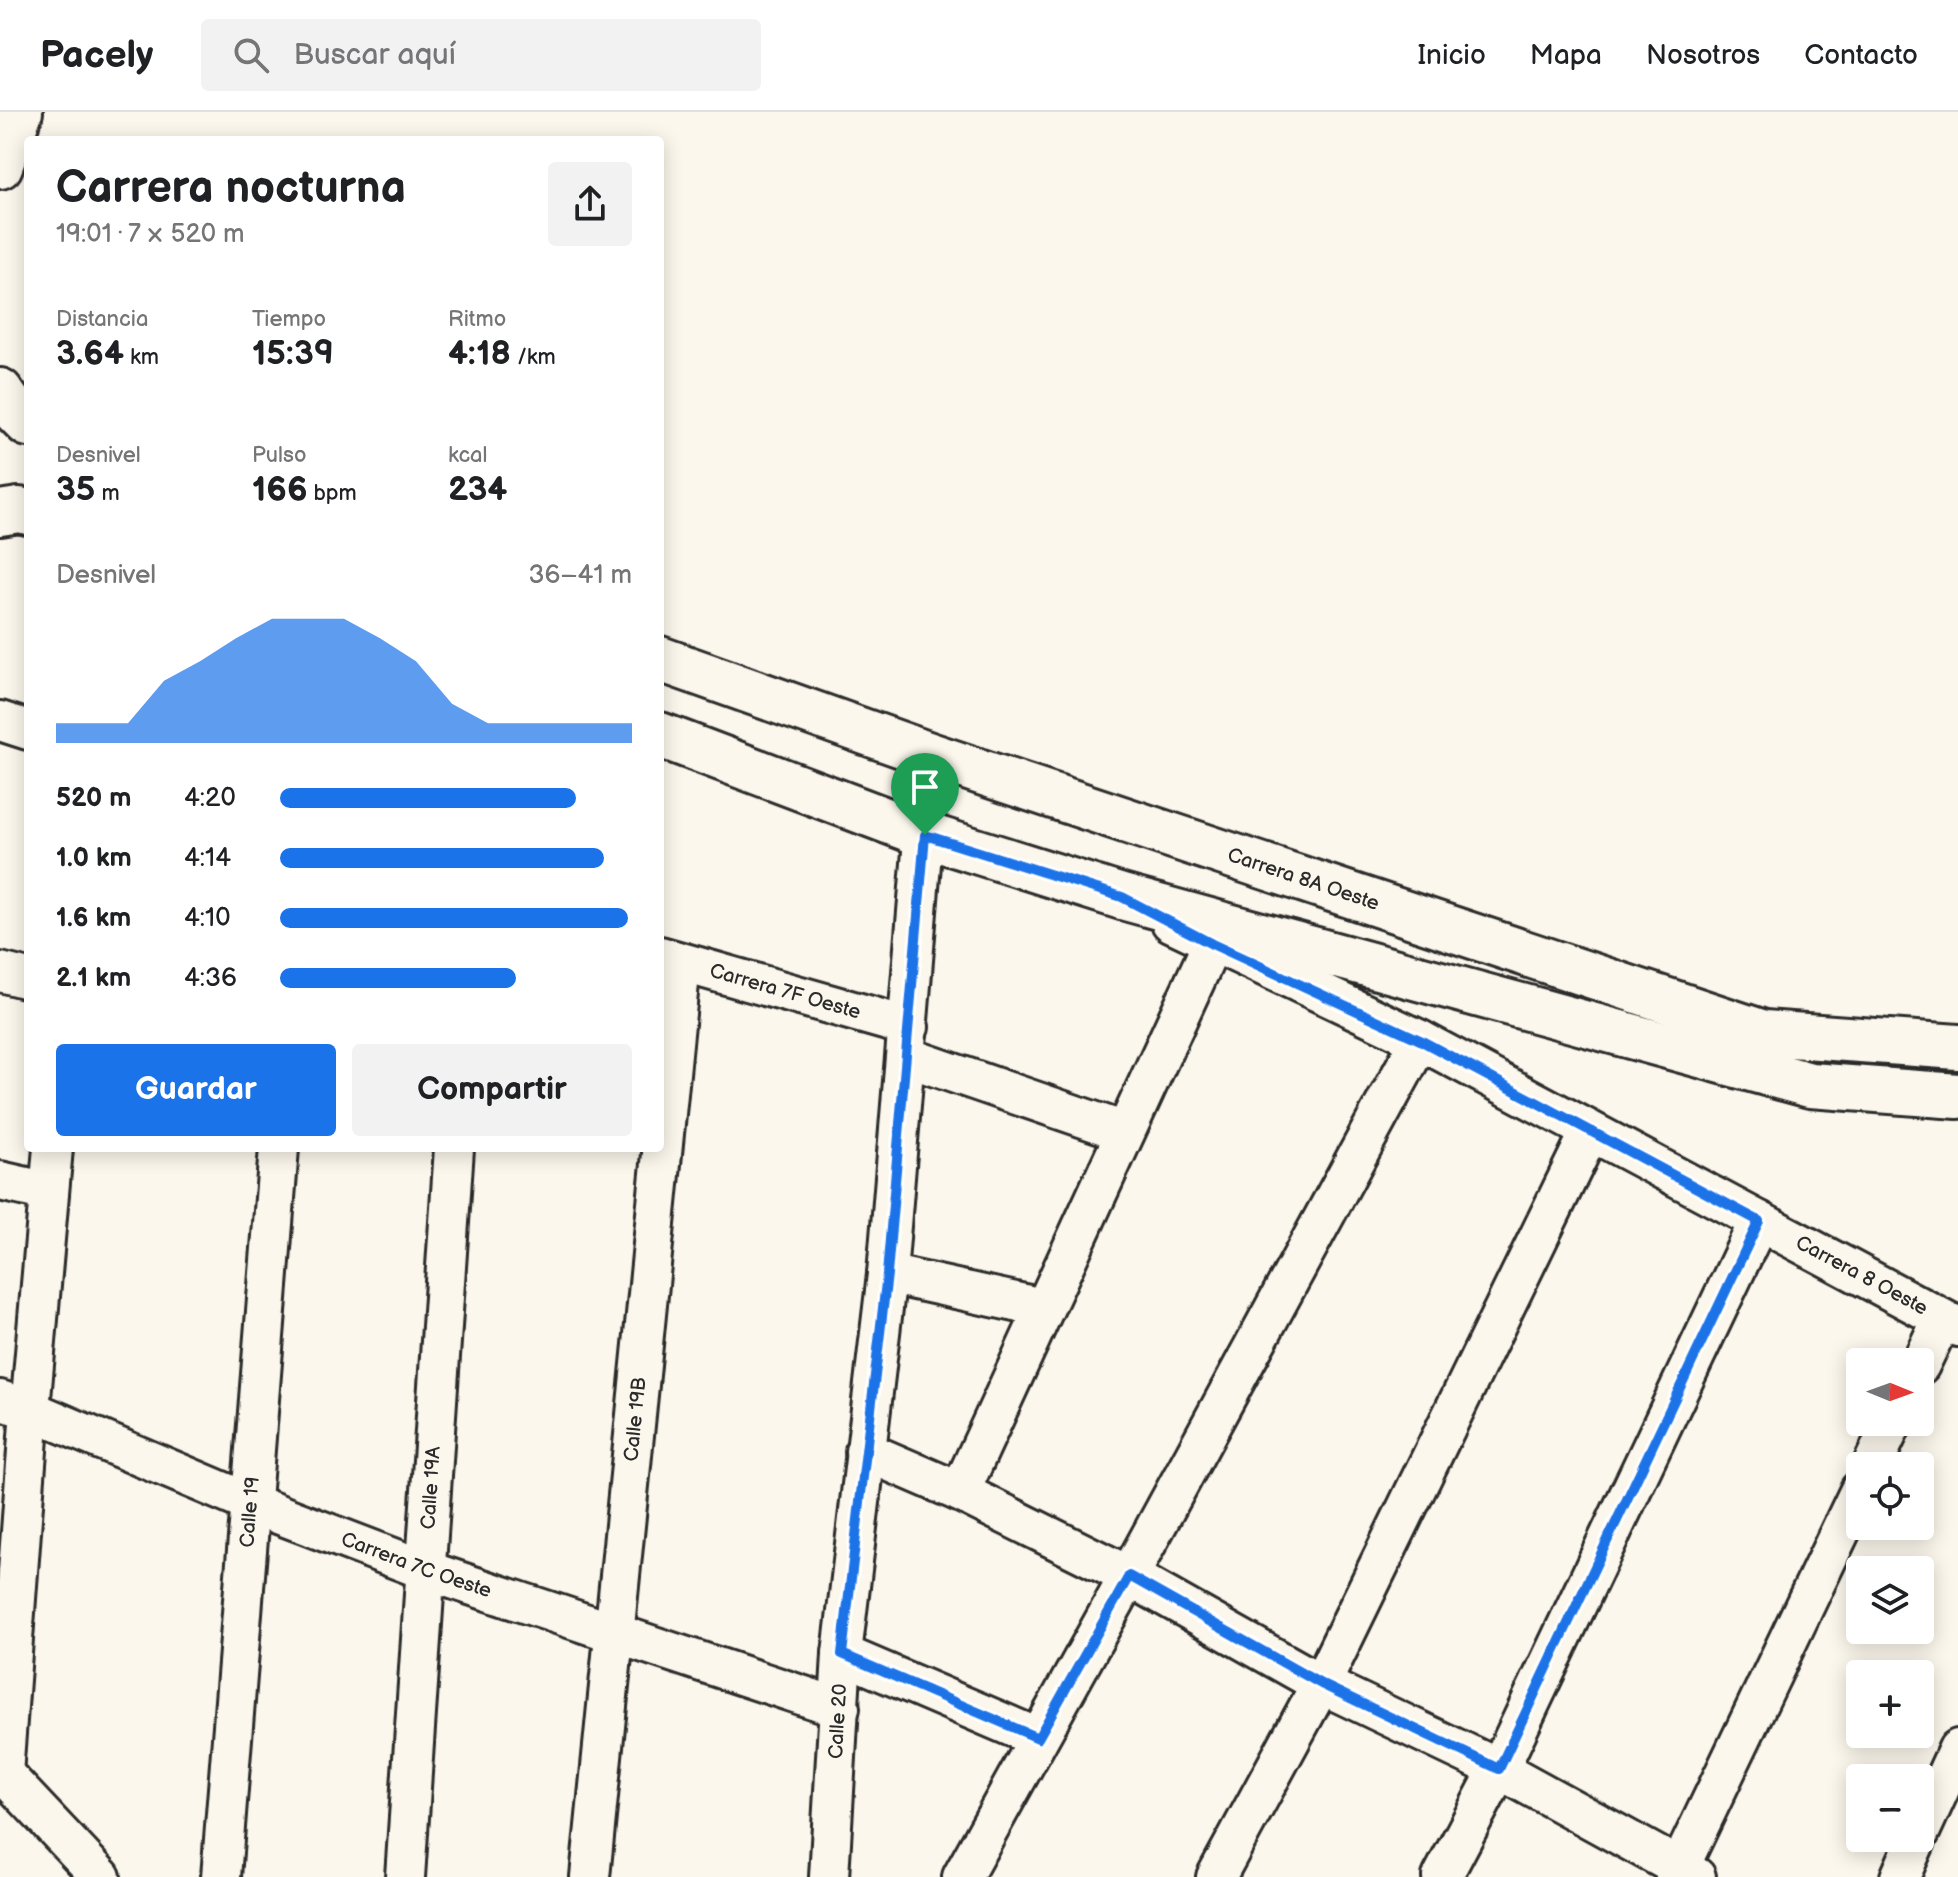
<!DOCTYPE html>
<html lang="es">
<head>
<meta charset="utf-8">
<style>
	body { margin:0; font-family:"Balsamiq Sans",sans-serif; background:#f2f2f2; color:#202124; height:100vh; display:flex; flex-direction:column; font-size:30px; white-space:nowrap }
	* { box-sizing:border-box; margin:0 }
	p { font-size:26px; color:#757577 }
	.icon { flex:none; width:44px; height:44px; fill:none; stroke:currentColor; stroke-width:2; stroke-linecap:round; stroke-linejoin:round }
	.map { position:relative; flex:1; overflow:hidden }
	.drawer { position:absolute; left:24px; top:24px; width:640px; height:1016px; display:flex; flex-direction:column; background:#fff; border-radius:8px; box-shadow:0 4px 20px #0003 }
	.drawer>* { flex:none }
	.needle { width:52px; rotate:91deg }
	.tools { position:absolute; left:1846px; top:1236px; display:grid; gap:16px }
	.tools a { display:grid; place-items:center; width:88px; height:88px; border-radius:8px; background:#fff; box-shadow:0 4px 20px #0003; font-size:40px }
	.pin { position:absolute; display:grid; place-items:center; width:68px; height:68px; color:#fff; margin:-82px -34px; border-radius:50% 50% 50% 0; rotate:-45deg; box-shadow:0 0 8px #0007 }
	.pin .icon { rotate:45deg }
	.round { display:grid; place-items:center; flex:none; width:84px; height:84px; border-radius:8px; background:#f2f2f2 }
	.overview { display:flex; align-items:center; justify-content:space-between; height:136px; padding:0 32px }
	h1 { font-size:44px; font-weight:700; line-height:60px }
	.metrics { display:grid; grid-template-columns:repeat(3,1fr); gap:12px; height:136px; padding:8px 32px }
	.metrics div { display:grid; align-content:center }
	.metrics b { font-size:34px; font-weight:700 }
	.metrics small { font-size:22px; font-weight:400 }
	.metrics p { font-size:22px }
	.chart { height:224px; padding:16px 32px }
	.chart p { display:flex; justify-content:space-between }
	.chart svg { width:100%; height:144px; margin-top:8px; fill:#1a73e8; opacity:.7 }
	.button { display:flex; gap:16px; margin-top:auto; padding:16px 32px }
	.button a { flex:1; height:92px; border-radius:8px; background:#1a73e8; color:#fff; font-size:32px; font-weight:700; line-height:92px; text-align:center }
	.button a+a { background:#f2f2f2; color:#202124 }
	ul { padding:0 32px; list-style:none; font-size:26px }
	li { display:grid; grid-template-columns:128px 96px 1fr; align-items:center; height:60px }
	li i { height:20px; border-radius:10px; background:#1a73e8 }
	header { display:flex; align-items:center; gap:48px; box-sizing:border-box; height:112px; padding:0 40px; background:#fff; border-bottom:2px solid #e0e0e0 }
	header strong { font-size:38px }
	nav { display:flex; gap:44px; margin-inline-start:auto; font-size:28px }
	.search { width:560px; height:72px; background:#f2f2f2; display:flex; align-items:center; gap:20px; box-sizing:border-box; padding:0 28px; border-radius:8px; color:#757577; font-size:30px }
	.map>svg:first-child { display:block }
</style>
</head>
<body>
<header>
<strong>Pacely</strong>
<div class="search"><svg class="icon" aria-label="search" viewBox="0 0 24 24"><circle cx="10" cy="10" r="6"/><path d="M15 15l6 6"/></svg>Buscar aquí</div>
<nav><a>Inicio</a><a>Mapa</a><a>Nosotros</a><a>Contacto</a></nav>
</header>
<div class="map">
<svg width="1958" height="1765" viewBox="0 0 1958 1765">
	<rect width="100%" height="100%" fill="#fbf7ec"/>
	<filter id="ink" filterUnits="userSpaceOnUse"><feTurbulence type="fractalNoise" baseFrequency=".0125" numOctaves="2"/><feDisplacementMap in="SourceGraphic" scale="16" xChannelSelector="R" yChannelSelector="G"/><feConvolveMatrix kernelMatrix="1 2 1 2 8 2 1 2 1" color-interpolation-filters="sRGB"/></filter>
	<g filter="url(#ink)">
		<g fill="none" stroke-linecap="round" stroke-linejoin="round">
			<defs>
				<g id="street">
					<path d="M0,609l28,9"/>
					<path id="s1" d="M1171,810l249,118 538,287"/>
					<path id="s2" d="M660,844l249,71"/>
					<path d="M0,860l28,7"/>
					<path d="M907,945l218,75"/>
					<path d="M0,1069l49,11"/>
					<path d="M887,1162l156,34"/>
					<path d="M1920,1253l22,-46"/>
					<path id="s3" d="M0,1288l30,10 222,94 173,66 415,138"/>
					<path d="M865,1339l95,41 169,84 192,108 178,85 197,108"/>
					<path d="M1872,1354l21,-44"/>
					<path d="M960,1380l252,-548"/>
					<path d="M842,1542l196,84"/>
					<path d="M0,1658l101,107"/>
					<path d="M3,1662l27,-364 23,-262"/>
					<path d="M1920,1720l38,-83"/>
					<path id="s4" d="M221,1765l58,-729"/>
					<path id="s5" d="M405,1765l49,-729"/>
					<path id="s6" d="M590,1765l91,-914"/>
					<path id="s7" d="M829,1765l13,-223 45,-380 43,-519"/>
					<path d="M962,1765l167,-301 291,-536"/>
					<path d="M1216,1765l105,-193 269,-552"/>
					<path d="M1442,1765l57,-108 260,-548"/>
					<path d="M1675,1765l185,-387"/>
					<path d="M1900,1765l17,-39"/>
				</g>
				<g id="secondary">
					<path d="M0,279l13,18 15,15"/>
					<path d="M0,401l19,-3 9,2"/>
					<path id="s8" d="M660,547l270,96 834,278 194,14"/>
					<path d="M660,623l265,100 197,62 688,188 148,11"/>
				</g>
				<path id="primary" d="M0,54l20,-54"/>
			</defs>
			<use href="#street" stroke="#2b2b2b" stroke-width="44"/>
			<use href="#secondary" stroke="#2b2b2b" stroke-width="50"/>
			<use href="#primary" stroke="#2b2b2b" stroke-width="50"/>
			<use href="#street" stroke="#fbf7ec" stroke-width="38"/>
			<use href="#secondary" stroke="#fbf7ec" stroke-width="44"/>
			<use href="#primary" stroke="#fbf7ec" stroke-width="44"/>
		</g>
	</g>
	<g fill="none" stroke-linecap="round" stroke-linejoin="round" filter="url(#ink)">
		<defs>
			<path id="route" d="M925,723l197,62 90,47 208,96 339,181 -260,548 -178,-85 -192,-108 -91,162 -196,-84 45,-380z"/>
		</defs>
		<use href="#route" stroke="#fff" stroke-width="16"/>
		<use href="#route" stroke="#1a73e8" stroke-width="10"/>
	</g>
	<g text-anchor="middle" dominant-baseline="central" stroke-width="6" stroke-linejoin="round" paint-order="stroke">
		<g font-size="20" fill="#2b2b2b" stroke="#fbf7ec">
			<text stroke="none"><textPath href="#s8" startOffset="680">Carrera 8A Oeste</textPath></text>
			<text stroke="none"><textPath href="#s2" startOffset="130">Carrera 7F Oeste</textPath></text>
			<text stroke="none"><textPath href="#s1" startOffset="776">Carrera 8 Oeste</textPath></text>
			<text stroke="none"><textPath href="#s6" startOffset="460">Calle 19B</textPath></text>
			<text stroke="none"><textPath href="#s5" startOffset="390">Calle 19A</textPath></text>
			<text stroke="none"><textPath href="#s4" startOffset="366">Calle 19</textPath></text>
			<text stroke="none"><textPath href="#s3" startOffset="448">Carrera 7C Oeste</textPath></text>
			<text stroke="none"><textPath href="#s7" startOffset="156">Calle 20</textPath></text>
		</g>
	</g>
</svg>
<div class="tools">
<a><svg class="needle" viewBox="-14 -14 28 28"><path d="M0-13l5 13h-10z" fill="#e53935"/><path d="M0 13l5-13h-10z" fill="#757577"/></svg></a>
<a><svg class="icon" aria-label="locate" viewBox="0 0 24 24"><circle cx="12" cy="12" r="6"/><path d="M12 2v4M12 18v4M2 12h4M18 12h4"/></svg></a>
<a><svg class="icon" aria-label="layers" viewBox="0 0 24 24"><path d="M12 4l9 5-9 5-9-5zM3 14l9 5 9-5"/></svg></a>
<a>+</a>
<a>−</a>
</div>
<div class="pin" style="left:925px;top:723px;background:#1e9e55"><svg class="icon" aria-label="arrive" viewBox="0 0 24 24"><path d="M6 21V4h12l-3 4 3 4H6"/></svg></div>
<section class="drawer">
<div class="overview"><div><h1>Carrera nocturna</h1><p>19:01 · 7 × 520 m</p></div><a class="round"><svg class="icon" aria-label="share" viewBox="0 0 24 24"><path d="M12 15V3M7 8l5-5 5 5M5 13v7h14v-7"/></svg></a></div>
<div class="metrics">
<div><p>Distancia</p><b>3.64<small> km</small></b></div>
<div><p>Tiempo</p><b>15:39</b></div>
<div><p>Ritmo</p><b>4:18<small> /km</small></b></div>
</div>
<div class="metrics">
<div><p>Desnivel</p><b>35<small> m</small></b></div>
<div><p>Pulso</p><b>166<small> bpm</small></b></div>
<div><p>kcal</p><b>234</b></div>
</div>
<div class="chart"><p><span>Desnivel</span>36–41 m</p>
<svg viewBox="0 0 160 44" preserveAspectRatio="none"><path d="M0 44V38L10 38L20 38L30 25L40 19L50 12L60 6L70 6L80 6L90 12L100 19L110 32L120 38L130 38L140 38L150 38L160 38V44z"/></svg>
</div>
<ul>
<li><b>520 m</b>4:20<i style="width:84%"></i></li>
<li><b>1.0 km</b>4:14<i style="width:92%"></i></li>
<li><b>1.6 km</b>4:10<i style="width:99%"></i></li>
<li><b>2.1 km</b>4:36<i style="width:67%"></i></li>
</ul>
<div class="button"><a>Guardar</a><a>Compartir</a></div>
</section>
</div>
</body>
</html>
